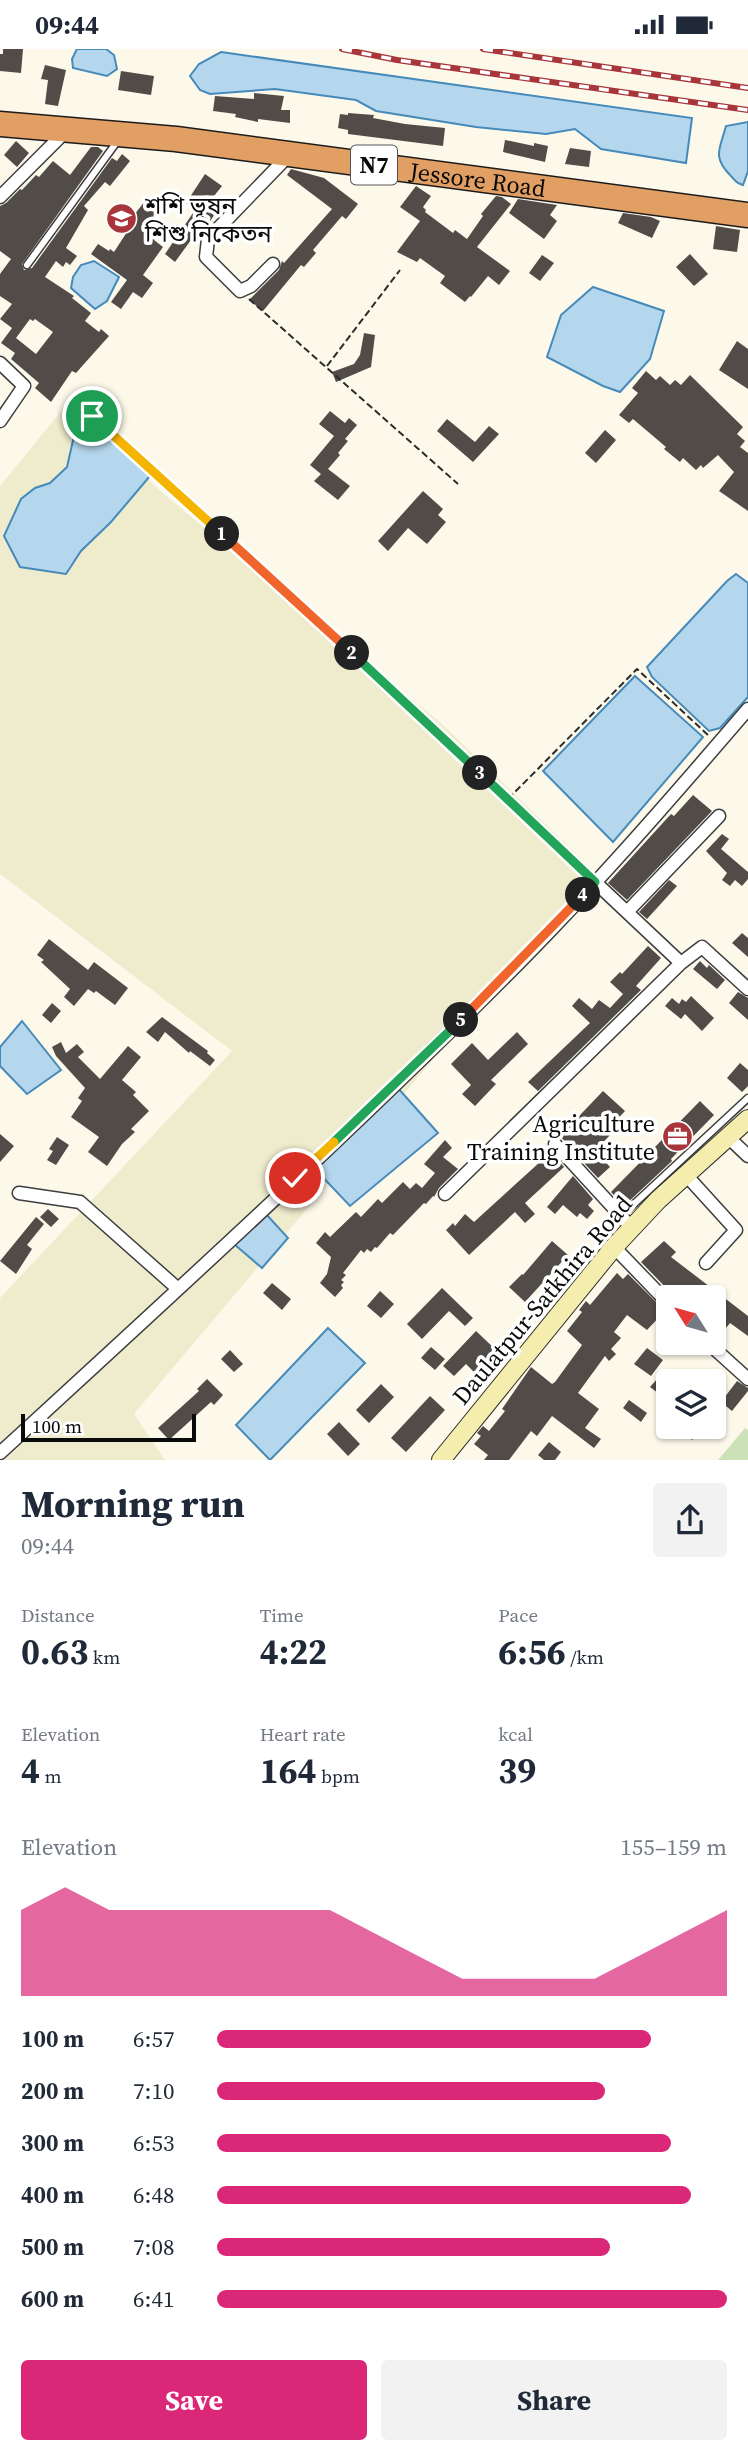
<!DOCTYPE html>
<html lang="en">
<head>
<meta charset="utf-8">
<style>
	body { margin:0; font-family:"Source Serif 4","Noto Sans Bengali",serif; background:#f2f2f3; color:#1f2937; height:100vh; display:flex; flex-direction:column; font-size:26px; white-space:nowrap }
	* { box-sizing:border-box; margin:0 }
	p { font-size:23px; color:#747a83 }
	.icon { flex:none; width:38px; height:38px; fill:none; stroke:currentColor; stroke-width:2; stroke-linecap:round; stroke-linejoin:round }
	.map { position:relative; height:1411px; overflow:hidden }
	.panel { display:flex; flex-direction:column; background:#fff; flex:1 }
	.panel>* { flex:none }
	.needle { width:46px; rotate:307deg }
	.fabs { position:absolute; left:656px; top:1236px; display:grid; gap:14px }
	.fabs a { display:grid; place-items:center; width:70px; height:70px; border-radius:7px; background:#fff; box-shadow:0 2px 5px #0004; font-size:35px }
	.scale { position:absolute; left:21px; bottom:18px; width:175px; box-sizing:border-box; padding-left:7px; border:4px solid #0a0a0a; border-top:0; font-size:19px; line-height:24px; white-space:nowrap; color:#0a0a0a; -webkit-text-stroke:5px #fff; paint-order:stroke }
	.pin { position:absolute; display:grid; place-items:center; width:60px; height:60px; color:#fff; margin:-30px; border:4px solid #fff; border-radius:50%; box-shadow:0 2px 7px #0007 }
	.km { position:absolute; width:35px; height:35px; margin:-18px; border-radius:50%; background:#222; color:#fff; font-size:19px; line-height:35px; text-align:center }
	.round { display:grid; place-items:center; flex:none; width:74px; height:74px; border-radius:7px; background:#f2f2f3 }
	.overview { display:flex; align-items:center; justify-content:space-between; height:119px; padding:0 21px }
	h1 { font-size:38px; font-weight:700; line-height:52px }
	.metrics { display:grid; grid-template-columns:repeat(3,1fr); gap:10px; height:119px; padding:7px 21px }
	.metrics div { display:grid; align-content:center }
	.metrics b { font-size:35px; font-weight:700 }
	.metrics small { font-size:19px; font-weight:400 }
	.metrics p { font-size:19px }
	.chart { height:196px; padding:14px 21px }
	.chart p { display:flex; justify-content:space-between }
	.chart svg { width:100%; height:126px; margin-top:7px; fill:#db2777; opacity:.7 }
	.button { display:flex; gap:14px; margin-top:auto; padding:14px 21px }
	.button a { flex:1; height:80px; border-radius:7px; background:#db2777; color:#fff; font-size:28px; font-weight:700; line-height:80px; text-align:center }
	.button a+a { background:#f2f2f3; color:#1f2937 }
	ul { padding:0 21px; list-style:none; font-size:23px }
	li { display:grid; grid-template-columns:112px 84px 1fr; align-items:center; height:52px }
	li i { height:18px; border-radius:9px; background:#db2777 }
	.status { display:flex; justify-content:space-between; align-items:center; height:49px; padding:0 35px; background:#fff; direction:ltr }
	.status svg { height:19px; fill:currentColor }
	.map>svg:first-child { display:block }
</style>
</head>
<body>
<div class="status"><b>09:44</b><svg viewBox="0 0 49 12"><path d="M0 12V9h3v3zM5 12V6h3v6zM10 12V3h3v9zM15 12V0h3v12zM26 1h20v11H26zM47 4h2v5h-2z"/></svg></div>
<div class="map">
<svg width="748" height="1411" viewBox="0 0 748 1411">
	<rect width="100%" height="100%" fill="#fcf9ea"/>
	<path fill="#efecce" d="M67,355l98,91 277,229 151,146 -459,544 31,46h-165v-162l232,-247 -232,-177v-388z"/>
	<path fill="#cde1b9" d="M745,1379l3,2v30h-30z"/>
	<path fill="#b5d7ed" stroke="#468aba" stroke-width="2" d="M77,0h29l8,6 3,14 -10,7 -34,-8 -1,-9z
		M221,3l471,66 -6,45 -85,-14 -26,-20 -29,5 -70,-7 -100,-16 -20,-11 -81,-11 -65,5 -10,-4 -10,-14 9,-12z
		M748,73v49l-5,14c-8,-2 -8,-5 -13,-10 -18,-19 -10,-26 -4,-49z
		M94,212l25,16 -12,24 -12,8 -24,-21 2,-11 8,-12z
		M593,238l71,24 -14,48 -30,33 -17,-6 -56,-29 14,-42z
		M87,370l63,57 -39,46 -30,29 -15,23 -46,-7 -16,-31 17,-37 14,-11 15,-5 17,-16 7,-31z
		M736,525l12,9v114l-28,31 -11,3 -57,-54 -5,-10 80,-86z
		M635,627l68,61 -90,105 -70,-71z
		M22,972l39,49 -34,24 -27,-28v-19z
		M397,1038l41,46 -88,73 -36,-38z
		M266,1165l22,24 -26,30 -28,-24z
		M328,1279l37,35 -95,97 -34,-35z"/>
	<path fill="#514c48" fill-rule="evenodd" d="M3,0h20l-2,24 -21,-2v-17h3z
		M45,16l21,5 -8,36 -13,-2 3,-24 -7,-1z
		M121,22l33,5 -3,19 -33,-5z
		M254,44l30,3 -3,14h9v13l-32,-4v3l-23,-5 1,-3 -23,-3 2,-15 39,3z
		M348,64l26,2 -1,3 32,6 40,4 -2,18 -95,-12v-4l-10,-2 2,-14 8,1z
		M505,91l29,6v-3l14,3 -3,16 -42,-10z
		M16,92l13,12 -12,14 -13,-12z
		M91,98h7l5,4 -81,113 2,6 8,-2 80,-110 5,3 5,-7 8,7 -20,25 -5,-4 -21,24 4,4 -22,38 11,8 -7,9 -4,-3 -3,5 -7,-6 -11,16 29,19 -2,2 19,15 -6,8 14,11 2,-3 8,7 -33,37 -4,-2 -21,31 -16,-14 4,-5 -28,-24 4,-6 -14,-10 11,-15 -12,-9 12,-15 -12,-8v-22l11,-15 -11,-8v-45l6,-3 14,-14 2,1 14,-15 3,2 14,-16 17,14zM30,270l3,2 2,-2 18,13 -17,22 -20,-16z
		M570,99l21,3 -2,16 -24,-3z
		M291,120l33,9 34,26 -12,15 -4,-3 -29,34 3,3 -12,14 -3,-2 -38,46 -14,-11 30,-30 3,-9 2,2 48,-54 -45,-34z
		M205,125l17,12 -8,10 8,7 -19,29 -4,-3 -24,33 -10,-8 30,-44 -9,-7z
		M416,137l15,10 -8,11 3,3 -1,2 28,21 2,-3 12,9 16,-23 -2,-2 15,-18 6,1 9,7 -34,43 33,24 -11,14 -11,-9 -17,21 -1,-1 -5,6 -25,-19 5,-7 -25,-18 -3,4 -20,-10 23,-31 -20,-14z
		M149,147l12,10 -8,10 12,9 -11,15 9,7 -20,28 10,8 -11,15 -9,-6 -12,17 -10,-7 16,-22 -36,-26 7,-10 11,7 1,-2 4,3 22,-34 -2,-3z
		M518,150l39,6 -7,10 7,6 -13,18 -35,-26z
		M623,164l28,4 9,4 -8,17 -34,-15z
		M716,177l24,4 -3,22 -24,-3z
		M690,205l18,20 -14,12 -18,-19z
		M542,206l12,8 -14,18 -11,-8z
		M364,284l11,2 -4,32 -35,15 -4,-10 22,-8 6,-9z
		M737,292l11,8v40l-29,-19z
		M646,322l10,9 4,-4 10,9 5,-5 6,5 9,-10 53,52 -6,7 8,7 -5,6 8,6v58l-29,-20 15,-19 -16,-17 -15,13 -2,-3 -5,5 -13,-12 -3,4 -16,-13 2,-2 -33,-28 -4,4 -10,-8 19,-22 -6,-5z
		M330,362l15,12 4,-5 8,7 -12,14 3,2 -10,12 2,2 -12,14 22,17 -12,14 -24,-19 7,-7 -11,-9 24,-29 -15,-12z
		M447,370l28,23 14,-16 10,8 -26,28 -36,-31z
		M605,381l11,10 -20,23 -11,-10z
		M423,442l20,18 -5,6 8,7 -19,22 -19,-16 -20,23 -10,-10z
		M693,746l19,16 -85,89 -19,-17 63,-69 3,2z
		M722,785l7,5 -8,10 27,23v7l-6,7 -7,-6 -5,6 -8,-6 5,-7 -21,-22z
		M669,831l8,6 -30,33 -8,-7z
		M742,884l6,5v19l-16,-14z
		M49,890l39,31 6,-8 34,26 -13,17 -19,-14 -2,2 -6,-4 -14,17 -10,-9 6,-8 -29,-27 3,-2 -7,-5z
		M648,897l13,12 -25,28 5,4 -103,101 -10,-9 62,-59 -18,-17 7,-8 13,11 7,-9 11,8 13,-14 -13,-12 10,-10 2,2z
		M700,912l7,7 2,-3 16,15 -8,9 -24,-20z
		M738,943l10,6v22l-19,-17z
		M691,947l23,22 -12,13 -17,-17 -4,5 -16,-13 7,-8 7,6 3,-5 4,3z
		M52,954l9,8 -10,12 -9,-8z
		M162,968l46,34 -1,2 8,7 -5,6 -20,-15 -1,2 -24,-21 -7,10 -12,-10z
		M517,983l11,12 -37,36 5,4 -21,22 -13,-12 9,-9 -20,-21 21,-21 16,17z
		M61,993l5,11 11,-9 7,8 -6,5 22,22 28,-33 13,11 -19,23 14,12 -3,3 16,16 -18,18 4,3 -13,12 -15,22 -19,-14 11,-15 -28,-20 11,-16 -4,-3 7,-10 -29,-32 -4,-9z
		M740,1014l8,7v16l-6,6 -15,-14z
		M603,1042l22,20 -18,19 4,4 -16,17 15,16 -12,11 -14,-15 2,-3 -7,-7 -2,2 -17,-19z
		M700,1052l14,14 -43,44 1,2 -48,45 -13,-14z
		M0,1085l14,12 -14,16z
		M57,1088l12,8 -13,20 -9,-5 6,-9 -4,-2z
		M445,1091l7,8 -9,9 15,12 -19,19 -5,9 -1,-1 -7,8 -2,-1 -31,32 -3,-2 -13,15 -2,-1 -4,5 -4,-3 -3,4 -3,-3 -18,23 3,2 -5,5 3,2 -3,3 2,3 -8,9 -15,-14 7,-9 4,-17 -15,-14 9,-11 5,5 26,-25 5,5 17,-18 4,4 21,-21 7,7 6,-6 6,5 13,-15 -11,-9z
		M551,1103l13,15 -39,36 10,11 -10,9 -10,-11 -46,43 -23,-25 7,-7 2,3 10,-12 9,8z
		M573,1127l20,23 -5,6 6,6 -7,8 -7,-6 -3,4 -14,-12 -8,9 -8,-7z
		M48,1160l11,10 -8,8 -11,-10z
		M36,1168l8,7 -17,21 5,4 -16,25 -16,-13z
		M552,1192l16,14 -43,47 -16,-15 13,-13 1,1z
		M664,1192l12,11 -5,5 77,59v20l-18,-13 -13,16 -3,-2v-40h-35l-6,-4 -1,1 -31,-32z
		M617,1224l6,6 5,-5 37,37 -18,19 -20,-15 -13,17 7,6 -10,11 5,5 -7,7 -4,-5 -27,37 21,16 -14,19 16,11 -7,9 -42,-32 -15,20 -6,-5 -22,29h-25l4,-5 -14,-11 7,-8 -4,-3 6,-7 6,5 16,-20 -3,-2 29,-42 21,17 3,-2 27,-37 -15,-14 15,-19 -3,-2 7,-9 4,4z
		M272,1234l19,16 -9,11 -19,-17z
		M442,1239l31,30 -8,8 -16,-15 -27,28 -15,-15z
		M380,1242l14,13 -13,14 -14,-12z
		M476,1282l19,18 5,-5 11,11 -26,28 -19,-19 -12,12 -11,-10z
		M431,1298l14,12 -10,11 -14,-12z
		M647,1299l16,12 -12,16 -17,-12z
		M230,1301l13,14 -9,8 -13,-13z
		M659,1328l9,7v4l-6,8 -12,-9z
		M207,1330l16,16 -9,10 -3,-3 -42,38 -11,-12 41,-37 -2,-2z
		M737,1332l11,7v3l-16,20 -11,-9z
		M381,1335l13,13 -25,26 -13,-13z
		M430,1347l15,14 -39,42 -15,-14z
		M629,1351l18,13 -6,9 -18,-14z
		M339,1373l21,22 -12,12 -21,-22z
		M686,1377h17l-11,14 -10,-8z
		M549,1393l12,10 -6,8h-11l-6,-5z"/>
	<g fill="none" stroke-linecap="round" stroke-linejoin="round">
		<defs>
			<path id="lane" d="M27,216l92,-126
				M621,1167l127,-118"/>
			<path id="street" d="M0,148l66,-66
				M273,215l-22,22 -11,5 -34,-34 2,-18 82,-85
				M0,314l24,23 -24,35
				M627,863l92,-96
				M681,914l21,-16 46,42
				M727,1087l21,20
				M555,1095l77,84
				M686,1126l50,55 -30,33
				M19,1144l61,9 97,86
				M445,1145l236,-231 -86,-81
				M614,1198l54,56
				M707,1293l41,37
				M0,1404c171,-157 342,-313 506,-477 85,-85 164,-176 242,-267"/>
			<path id="secondary" d="M441,1411l173,-213 44,-47 90,-81"/>
			<g id="highway">
				<path id="s1" d="M0,75l176,15 572,76"/>
			</g>
		</defs>
		<use href="#lane" stroke="#3d3d3d" stroke-width="9"/>
		<use href="#street" stroke="#3d3d3d" stroke-width="15"/>
		<use href="#secondary" stroke="#2c2c2c" stroke-width="20"/>
		<use href="#highway" stroke="#1b1b1b" stroke-width="27"/>
		<path stroke="#2c2c2c" stroke-width="2" stroke-dasharray="7 3.5" stroke-linecap="butt" d="M249,250l209,185
			M327,317l73,-96
			M92,367l255,232 240,226
			M508,750l129,-130 72,67"/>
		<use href="#lane" stroke="#fff" stroke-width="6"/>
		<use href="#street" stroke="#fff" stroke-width="12"/>
		<use href="#secondary" stroke="#f4edad" stroke-width="18"/>
		<use href="#highway" stroke="#e19f64" stroke-width="24"/>
		<defs>
			<path id="rail" d="M342,0l55,11 351,50
				M483,0l265,39"/>
		</defs>
		<use href="#rail" stroke="#a73539" stroke-width="6"/>
		<use href="#rail" stroke="#fff" stroke-width="3.5" stroke-dasharray="10" stroke-linecap="butt"/>
	</g>
	<g fill="none" stroke-linecap="round" stroke-linejoin="round">
		<defs>
			<path id="split-1" d="M92,367l130,118"/>
			<path id="split-2" d="M222,485l130,119"/>
			<path id="split-3" d="M352,604l128,120"/>
			<path id="split-4" d="M480,724l115,109 -12,13"/>
			<path id="split-5" d="M461,971l122,-125"/>
			<path id="split-6" d="M334,1093l127,-122"/>
			<path id="split-7" d="M295,1129l39,-36"/>
		</defs>
		<use href="#split-1" stroke="#fff" stroke-width="14"/>
		<use href="#split-2" stroke="#fff" stroke-width="14"/>
		<use href="#split-3" stroke="#fff" stroke-width="14"/>
		<use href="#split-4" stroke="#fff" stroke-width="14"/>
		<use href="#split-5" stroke="#fff" stroke-width="14"/>
		<use href="#split-6" stroke="#fff" stroke-width="14"/>
		<use href="#split-7" stroke="#fff" stroke-width="14"/>
		<use href="#split-1" stroke="#f5b400" stroke-width="9"/>
		<use href="#split-2" stroke="#f0652b" stroke-width="9"/>
		<use href="#split-3" stroke="#22a559" stroke-width="9"/>
		<use href="#split-4" stroke="#22a559" stroke-width="9"/>
		<use href="#split-5" stroke="#f0652b" stroke-width="9"/>
		<use href="#split-6" stroke="#22a559" stroke-width="9"/>
		<use href="#split-7" stroke="#f5b400" stroke-width="9"/>
	</g>
	<defs>
		<symbol id="school-disc" viewBox="-11 -11 22 22"><circle r="9.5" fill="#a73539" stroke="#fff"/><path d="M0-5L7-2L0 1L-7-2ZM-4 1L0 2.5L4 1V4Q0 6-4 4Z" fill="#fff"/></symbol>
		<symbol id="office-disc" viewBox="-11 -11 22 22"><circle r="9.5" fill="#a73539" stroke="#fff"/><path d="M-6-3h4V-5.5h4V-3h4V5H-6ZM-1-4.5V-3h2v-1.5ZM-6 0V1H6V0Z" fill="#fff"/></symbol>
	</defs>
	<g fill-rule="evenodd">
		<use href="#school-disc" x="104" y="152" width="35" height="35"/>
		<use href="#office-disc" x="660" y="1070" width="35" height="35"/>
	</g>
	<g text-anchor="middle" dominant-baseline="central" stroke-width="7" stroke-linejoin="round" paint-order="stroke">
		<rect fill="#fff" stroke="#545454" stroke-width="2" x="351" y="96.5" width="46" height="39" rx="5"/>
		<g font-size="23" font-weight="bold" fill="#0a0a0a">
			<text x="374" y="116">N7</text>
		</g>
		<g font-size="24" fill="#0a0a0a" stroke="#fff">
			<text stroke="none"><textPath href="#s1" startOffset="481">Jessore Road</textPath></text>
			<text transform="translate(542 1251) rotate(-50)">Daulatpur-Satkhira Road</text>
		</g>
		<g font-size="24" fill="#0a0a0a" stroke="#fff" text-anchor="start">
			<text x="145" y="156">শশি ভূষন<tspan x="145" dy="28">শিশু নিকেতন</tspan></text>
			<text x="655" y="1074" text-anchor="end">Agriculture<tspan x="655" dy="28">Training Institute</tspan></text>
		</g>
	</g>
</svg>
<div class="fabs">
<a><svg class="needle" viewBox="-14 -14 28 28"><path d="M0-13l5 13h-10z" fill="#e53935"/><path d="M0 13l5-13h-10z" fill="#747a83"/></svg></a>
<a><svg class="icon" aria-label="layers" viewBox="0 0 24 24"><path d="M12 4l9 5-9 5-9-5zM3 14l9 5 9-5"/></svg></a>
</div>
<div class="scale">100 m</div>
<div class="pin" style="left:92px;top:367px;background:#1e9e55"><svg class="icon" aria-label="arrive" viewBox="0 0 24 24"><path d="M6 21V4h12l-3 4 3 4H6"/></svg></div>
<div class="pin" style="left:295px;top:1129px;background:#d93025"><svg class="icon" aria-label="check" viewBox="0 0 24 24"><path d="M5 12l5 5 9-10"/></svg></div>
<b class="km" style="left:222px;top:485px">1</b>
<b class="km" style="left:352px;top:604px">2</b>
<b class="km" style="left:480px;top:724px">3</b>
<b class="km" style="left:583px;top:846px">4</b>
<b class="km" style="left:461px;top:971px">5</b>
</div>
<section class="panel">
<div class="overview"><div><h1>Morning run</h1><p>09:44</p></div><a class="round"><svg class="icon" aria-label="share" viewBox="0 0 24 24"><path d="M12 15V3M7 8l5-5 5 5M5 13v7h14v-7"/></svg></a></div>
<div class="metrics">
<div><p>Distance</p><b>0.63<small> km</small></b></div>
<div><p>Time</p><b>4:22</b></div>
<div><p>Pace</p><b>6:56<small> /km</small></b></div>
</div>
<div class="metrics">
<div><p>Elevation</p><b>4<small> m</small></b></div>
<div><p>Heart rate</p><b>164<small> bpm</small></b></div>
<div><p>kcal</p><b>39</b></div>
</div>
<div class="chart"><p><span>Elevation</span>155–159 m</p>
<svg viewBox="0 0 160 44" preserveAspectRatio="none"><path d="M0 44V14L10 6L20 14L30 14L40 14L50 14L60 14L70 14L80 22L90 30L100 38L110 38L120 38L130 38L140 30L150 22L160 14V44z"/></svg>
</div>
<ul>
<li><b>100 m</b>6:57<i style="width:85%"></i></li>
<li><b>200 m</b>7:10<i style="width:76%"></i></li>
<li><b>300 m</b>6:53<i style="width:89%"></i></li>
<li><b>400 m</b>6:48<i style="width:93%"></i></li>
<li><b>500 m</b>7:08<i style="width:77%"></i></li>
<li><b>600 m</b>6:41<i style="width:100%"></i></li>
</ul>
<div class="button"><a>Save</a><a>Share</a></div>
</section>
</body>
</html>
